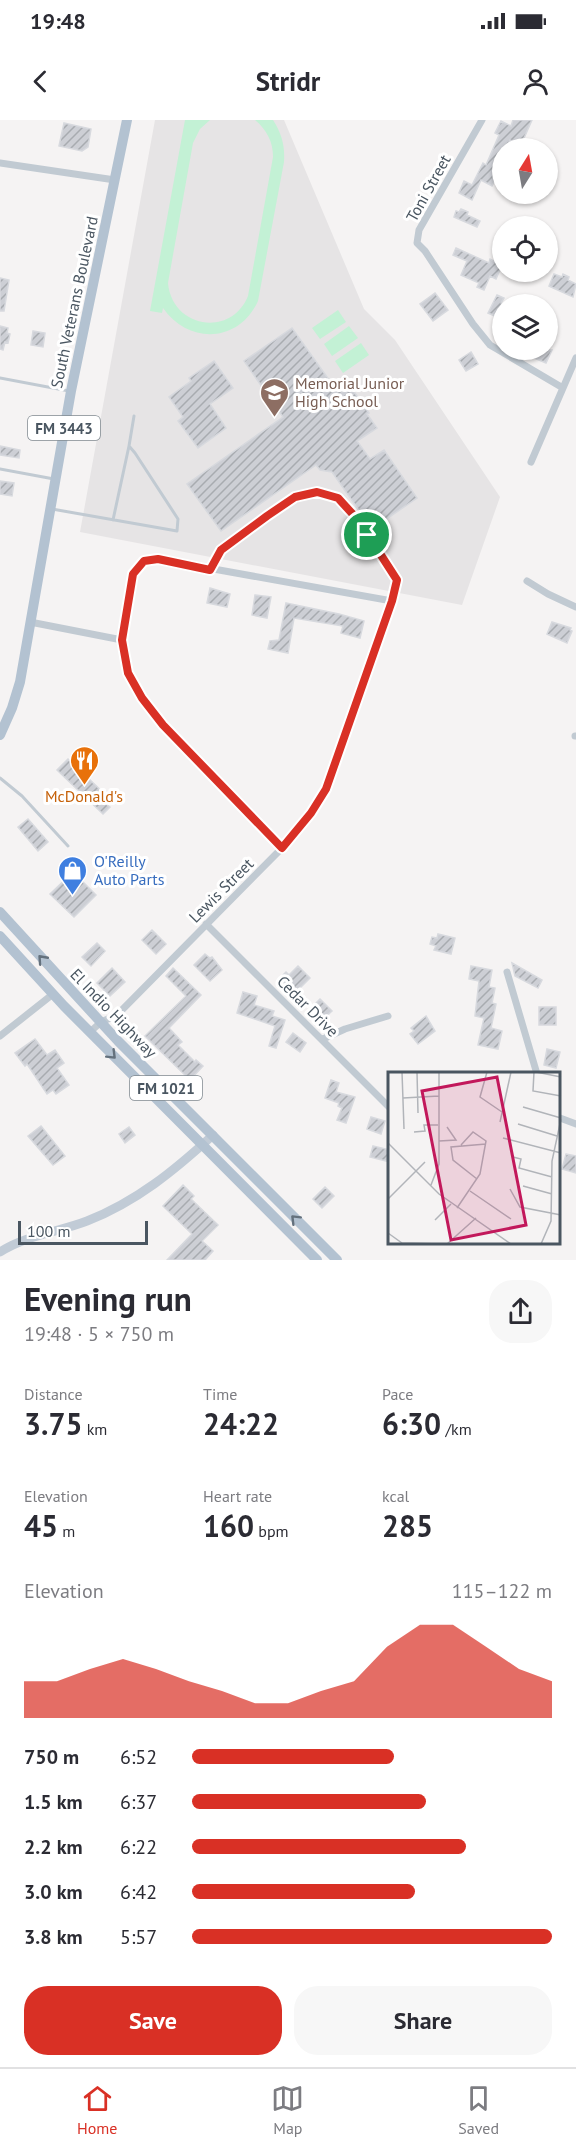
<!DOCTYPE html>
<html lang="en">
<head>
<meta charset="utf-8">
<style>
	body { margin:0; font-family:"PT Sans",sans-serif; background:#f7f7f7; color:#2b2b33; height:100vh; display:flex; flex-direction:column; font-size:22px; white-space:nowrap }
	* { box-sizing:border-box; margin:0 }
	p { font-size:20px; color:#7c7c81 }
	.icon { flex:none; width:33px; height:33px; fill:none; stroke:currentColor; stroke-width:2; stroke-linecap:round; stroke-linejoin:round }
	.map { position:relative; height:1140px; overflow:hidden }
	.drawer { display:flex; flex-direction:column; background:#fff; flex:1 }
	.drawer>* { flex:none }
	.needle { width:39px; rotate:11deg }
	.buttons { position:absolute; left:492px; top:18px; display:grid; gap:12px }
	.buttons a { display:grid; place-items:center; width:66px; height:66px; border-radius:50%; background:#fff; box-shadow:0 2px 4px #0004; font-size:30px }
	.scale { position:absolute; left:18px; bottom:15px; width:130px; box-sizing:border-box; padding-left:6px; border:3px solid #4a5661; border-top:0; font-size:16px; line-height:21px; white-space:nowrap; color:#4a5661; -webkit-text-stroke:4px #fff; paint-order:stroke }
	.pin { position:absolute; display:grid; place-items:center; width:51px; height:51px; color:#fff; margin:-26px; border:3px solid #fff; border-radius:50%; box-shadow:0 2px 6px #0007 }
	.round { display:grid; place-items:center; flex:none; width:63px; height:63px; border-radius:24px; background:#f7f7f7 }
	.summary { display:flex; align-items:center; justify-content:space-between; height:102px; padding:0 24px }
	h1 { font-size:33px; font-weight:700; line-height:45px }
	.figures { display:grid; grid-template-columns:repeat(3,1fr); gap:9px; height:102px; padding:6px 24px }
	.figures div { display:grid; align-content:center }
	.figures b { font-size:30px; font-weight:700 }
	.figures small { font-size:16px; font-weight:400 }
	.figures p { font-size:16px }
	.chart { height:168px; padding:12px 24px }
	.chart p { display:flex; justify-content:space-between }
	.chart svg { width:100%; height:108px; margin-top:6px; fill:#d93025; opacity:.7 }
	.primary-button { display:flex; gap:12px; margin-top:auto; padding:12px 24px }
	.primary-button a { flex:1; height:69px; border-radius:24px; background:#d93025; color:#fff; font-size:24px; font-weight:700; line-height:69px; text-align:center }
	.primary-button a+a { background:#f7f7f7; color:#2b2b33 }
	ul { padding:0 24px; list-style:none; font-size:20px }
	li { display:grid; grid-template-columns:96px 72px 1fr; align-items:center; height:45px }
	li i { height:15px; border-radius:8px; background:#d93025 }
	.status { display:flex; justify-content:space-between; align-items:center; height:42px; padding:0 30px; background:#fff; direction:ltr }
	.status svg { height:16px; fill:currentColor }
	header { display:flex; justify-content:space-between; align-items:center; height:78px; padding:0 24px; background:#fff; font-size:27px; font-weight:700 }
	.dock { display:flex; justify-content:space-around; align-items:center; height:84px; border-top:2px solid #e1e1e2; background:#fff; font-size:16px; color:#7c7c81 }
	.dock a { display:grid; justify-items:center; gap:3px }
	.dock .selected { color:#d93025 }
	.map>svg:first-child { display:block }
</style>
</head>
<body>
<div class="status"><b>19:48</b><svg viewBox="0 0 49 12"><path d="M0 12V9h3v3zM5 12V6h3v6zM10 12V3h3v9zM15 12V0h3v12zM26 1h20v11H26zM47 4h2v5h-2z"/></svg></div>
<header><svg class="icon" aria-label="back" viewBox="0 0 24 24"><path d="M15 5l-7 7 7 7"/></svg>Stridr<svg class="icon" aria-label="person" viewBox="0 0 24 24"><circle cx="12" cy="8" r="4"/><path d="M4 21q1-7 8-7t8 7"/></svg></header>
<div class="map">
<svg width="576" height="1140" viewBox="0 0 576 1140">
	<defs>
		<pattern id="building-hatch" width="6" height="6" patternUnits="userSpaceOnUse" patternTransform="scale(1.5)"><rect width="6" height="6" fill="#cdcfd5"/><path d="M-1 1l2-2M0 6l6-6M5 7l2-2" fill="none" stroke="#a8abb0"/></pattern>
	</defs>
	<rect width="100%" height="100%" fill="#f5f3f3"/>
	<path fill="#e6e4e5" d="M155,0h129l80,189 31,31 105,157 -38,108 -382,-73z"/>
	<path fill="#c3f1d5" d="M185,0h25l-10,9 -7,14 -25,140c4,45 63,55 80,13l25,-139c0,-15 -6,-27 -18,-37h18c9,14 12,26 11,42l-26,139c-19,42 -69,44 -95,7l-1,5 -12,-2z
		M338,190l8,12 -26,17 -8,-11z
		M349,206l9,12 -26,18 -8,-12z
		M361,223l8,12 -26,18 -8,-12z"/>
	<path fill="url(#building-hatch)" stroke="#d7d9de" stroke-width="1.5" d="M513,0h19l-11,25 -11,-5 -4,8h-4v19l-10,19 -11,-6 -9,20 -13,-7 5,-12 8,4 11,-22 3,2 13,-30 -4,-2 6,-12 10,5z
		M64,3l27,6 -3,18 -6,4 -23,-5z
		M461,89l7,3 -1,3 13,6 -3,6 -23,-10 2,-6 3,1z
		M456,128l33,15 1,-4 12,6 -6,14 -6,-3 -6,14 -7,-3 2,-4 -18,-8 6,-14 -14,-6z
		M554,154l8,3 1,-3 6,3 -1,3 8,4 -3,13 -24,-11z
		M0,158l9,2 -5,31h-4z
		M435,173l13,17 -15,11 -13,-17z
		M497,175l7,3 -3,5 1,1v15l-14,-6z
		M0,206l8,2 -1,5 3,1 -2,9 -3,-1 -2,8 -3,-1z
		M292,208l45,63 11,-8 21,30 -2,1 10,14 -20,13 13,18 14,-9 33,48 -45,31 -40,-57 -12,-2 -4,-5 -95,66 -34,-47 96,-67 -39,-56z
		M33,211l12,2 -2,14 -12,-2z
		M515,230h37l-6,13z
		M471,232l7,12 -12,7 -7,-11z
		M214,241l19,27 -23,16 16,24 -28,20 -20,-27 5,-4 -14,-20 22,-16 -2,-3z
		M0,326l20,4 -1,8 -19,-3z
		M0,361l14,2 -2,13 -12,-2z
		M210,468l20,6 -3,13 -20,-4z
		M255,475l16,2 -4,21 -15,-3z
		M286,483l53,11 25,7 -4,17 -19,-5 2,-7 -49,-8 -6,35 -20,-4 2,-8 9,-1z
		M552,502l19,6 -1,2 2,1 -5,12 -20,-9z
		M68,639l43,41 -5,4 4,3 -7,7 -46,-44z
		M28,699l20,23 -10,9 -20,-24z
		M73,752l23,23 -22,22 -24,-23z
		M152,810l14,14 -10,10 -14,-14z
		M438,814l17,4 -4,16 -17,-4 2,-4 -6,-2 2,-7 5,1z
		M97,823l8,8 -14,15 -9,-9z
		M205,834l5,4 2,-1 10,13 -12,11 -16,-16z
		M512,843l30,17 -4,8 -23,-12z
		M298,846l12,12 -16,16 -14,-16 6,-6 3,3z
		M471,846l21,4 -3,17 6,1 -3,15 4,1 -5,24 11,3 -4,18 -20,-4 6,-27 -9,-2 4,-35 -10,-2z
		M112,848l13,14 -15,14 -13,-13z
		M173,848l28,27 -32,33 13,14 -4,3 17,17 1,-2 7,6 -13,14 -45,-44 41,-40 -20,-20z
		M243,872l14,4 -3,9 20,6 -2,5 13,4 -9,28 -7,-2 6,-20 -38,-13z
		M320,879l12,12 -12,11 -11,-12z
		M539,887h17v18h-17z
		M426,896l9,15 -17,13 -8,-10 4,-3 -3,-3z
		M293,913l13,10 -6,9 -14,-10z
		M35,919l12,16 8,-5 9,13 -7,5 12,17 -13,9 -3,-4 -6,4 -20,-30 -2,2 -10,-13z
		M547,929l13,3 -4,16 -12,-3z
		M331,960l8,3 -3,9 19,5 -9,26 -9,-3 5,-12 -4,-2 1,-3 -14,-5z
		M371,997l14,4 -4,13 -14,-5z
		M41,1006l24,30 -12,9 -25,-29z
		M129,1007l6,8 -10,8 -6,-9z
		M373,1026l17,4v12l-20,-5z
		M566,1034l10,2v17l-14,-4z
		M183,1065l11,11 -3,3 27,26 -16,16 11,10 -8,9h-38l25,-26 -29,-28z
		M325,1067l9,9 -12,12 -9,-9z"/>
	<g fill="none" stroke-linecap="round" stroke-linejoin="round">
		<path stroke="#c1cad2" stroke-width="3" d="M0,258l69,13
			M0,349l54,10
			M52,389l125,22 1,-12 -43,-66 -6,-7 5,-30
			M113,400l16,-74
			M211,448l10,-18 46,-34 28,-19 22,-5 21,6 21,23 38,59 -5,21
			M0,658l22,18 46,50"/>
		<path stroke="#c1cad2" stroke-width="7" d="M482,0l-63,110 -2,13 8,8 48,73 17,21 73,43
			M0,43l115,17
			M531,342l45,-104
			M527,461l21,13 28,13
			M30,502l92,18
			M575,616h1
			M206,804l184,184
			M507,852l30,102
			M90,912l11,-10 16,-7 165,-167 29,-35 15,-24 66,-188 -234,-42 -14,2 -11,14 -11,65 6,33 14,24 21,28 119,123
			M0,916l53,-42
			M323,919l22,-10 43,-13
			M560,998l16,6"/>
		<path stroke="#c1cbd6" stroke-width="9" d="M0,1132c26,-17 59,-20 87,-31 49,-19 88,-51 126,-86"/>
		<path stroke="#b3c2d1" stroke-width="10" d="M0,615l12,-27 8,-26 51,-291 56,-271
			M0,792l118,129 219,219
			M0,816l64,70 253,254"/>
	</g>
	<defs><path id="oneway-chevron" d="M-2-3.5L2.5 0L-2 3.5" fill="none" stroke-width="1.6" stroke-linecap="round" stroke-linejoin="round" transform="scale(1.5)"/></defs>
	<g stroke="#64717d">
		<use href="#oneway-chevron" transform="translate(42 839) rotate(-132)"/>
		<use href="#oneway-chevron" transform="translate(112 935) rotate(45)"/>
		<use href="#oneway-chevron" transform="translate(295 1099) rotate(-135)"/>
	</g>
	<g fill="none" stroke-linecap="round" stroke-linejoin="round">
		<defs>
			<path id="route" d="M317,372l21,6 21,23 38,59 -5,21 -66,188 -15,24 -29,35 -119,-123 -21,-27 -14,-25 -6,-33 11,-66 11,-13 14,-2 52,11 11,-20 46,-34 28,-19z"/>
		</defs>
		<use href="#route" stroke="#fff" stroke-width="12"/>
		<use href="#route" stroke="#d93025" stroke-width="8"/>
	</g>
	<defs>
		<symbol id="school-pin" viewBox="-11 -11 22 30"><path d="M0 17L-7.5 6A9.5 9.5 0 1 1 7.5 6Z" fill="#8d6e63" stroke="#fff"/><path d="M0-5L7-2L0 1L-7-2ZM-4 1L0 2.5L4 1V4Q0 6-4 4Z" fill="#fff"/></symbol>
		<symbol id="restaurant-pin" viewBox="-11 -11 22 30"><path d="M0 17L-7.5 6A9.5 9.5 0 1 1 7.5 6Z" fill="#e8710a" stroke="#fff"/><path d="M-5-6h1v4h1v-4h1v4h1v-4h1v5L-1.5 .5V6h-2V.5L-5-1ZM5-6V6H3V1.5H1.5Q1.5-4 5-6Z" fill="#fff"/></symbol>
		<symbol id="shop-pin" viewBox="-11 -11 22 30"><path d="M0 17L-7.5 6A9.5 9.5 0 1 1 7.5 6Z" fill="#3f7fe0" stroke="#fff"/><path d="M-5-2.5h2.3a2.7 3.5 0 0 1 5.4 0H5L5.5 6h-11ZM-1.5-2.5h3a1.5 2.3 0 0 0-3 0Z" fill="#fff"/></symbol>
	</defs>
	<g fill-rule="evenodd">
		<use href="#school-pin" x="258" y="256" width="33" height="45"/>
		<use href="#restaurant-pin" x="68" y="624" width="33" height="45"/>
		<use href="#shop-pin" x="56" y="734" width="33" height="45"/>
	</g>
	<g text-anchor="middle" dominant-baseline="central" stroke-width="6" stroke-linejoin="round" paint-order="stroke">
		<g fill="#fff" stroke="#808990" stroke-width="1.5">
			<rect x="28" y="296" width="72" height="24" rx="4.5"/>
			<rect x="130" y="956" width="72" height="24" rx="4.5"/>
		</g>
		<g font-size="15" font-weight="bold" fill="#4a5661">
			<text x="64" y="308">FM 3443</text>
			<text x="166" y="968">FM 1021</text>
		</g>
		<g font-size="16" fill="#4a5661" stroke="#fff">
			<text transform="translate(428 68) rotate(-61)">Toni Street</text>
			<text transform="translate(74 182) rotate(-78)">South Veterans Boulevard</text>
			<text transform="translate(221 770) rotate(-45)">Lewis Street</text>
			<text transform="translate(308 886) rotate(45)">Cedar Drive</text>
			<text transform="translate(114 893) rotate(46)">El Indio Highway</text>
		</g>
		<g font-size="16" fill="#785e54" stroke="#fff" text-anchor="start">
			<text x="295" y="263">Memorial Junior<tspan x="295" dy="18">High School</tspan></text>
		</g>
		<g font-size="16" fill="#c56008" stroke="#fff">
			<text x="84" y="676">McDonald's</text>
		</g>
		<g font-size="16" fill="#366cbe" stroke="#fff" text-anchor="start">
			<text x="94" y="741">O'Reilly<tspan x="94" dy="18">Auto Parts</tspan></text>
		</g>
	</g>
	<g transform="translate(388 952)">
		<rect width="172" height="172" fill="#f5f3f3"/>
		<path fill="none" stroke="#b1b4b9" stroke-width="1.5" d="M14,0l2,57M29,0l1,41M99,0l-7,25 22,15M146,0l-1,19 28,5M148,0l25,5M15,26l36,-2M135,35l38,11M112,50l11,-50M130,52l39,12M26,60l11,-1 -1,-6h14M115,66l58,15M51,69l17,-1 -9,-13M0,71l51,51 72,50M125,85l8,2 -2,9 33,9M89,107l-24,-19 -2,-13 35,-3M43,113l8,-21v-92M135,114l29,8M122,117l10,18 41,8M82,119l41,28M0,127l37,-37M69,136l23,-34 6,-33 -13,-9 -12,13M47,148l16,-16M0,161l14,10 40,1M59,172l29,-26M153,172l10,-23 1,-60 9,-42"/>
		<path fill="#c2185b" fill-opacity="0.15" stroke="#c2185b" stroke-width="3" d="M109,5l29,148 -75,15 -29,-149z"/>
		<rect width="172" height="172" fill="none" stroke="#4a5661" stroke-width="3"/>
	</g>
</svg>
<div class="buttons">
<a><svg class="needle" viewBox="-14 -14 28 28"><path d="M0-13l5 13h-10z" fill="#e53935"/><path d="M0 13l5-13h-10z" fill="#7c7c81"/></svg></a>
<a><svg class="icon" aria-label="locate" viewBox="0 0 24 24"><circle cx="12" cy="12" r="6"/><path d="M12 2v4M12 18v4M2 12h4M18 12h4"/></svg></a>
<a><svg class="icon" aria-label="layers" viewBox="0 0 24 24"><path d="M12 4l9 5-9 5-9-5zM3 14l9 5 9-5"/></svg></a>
</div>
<div class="scale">100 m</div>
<div class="pin" style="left:367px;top:415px;background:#1e9e55"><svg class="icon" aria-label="arrive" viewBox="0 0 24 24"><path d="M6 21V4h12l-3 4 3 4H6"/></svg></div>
</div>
<section class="drawer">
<div class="summary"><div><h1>Evening run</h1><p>19:48 · 5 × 750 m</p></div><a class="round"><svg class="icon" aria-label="share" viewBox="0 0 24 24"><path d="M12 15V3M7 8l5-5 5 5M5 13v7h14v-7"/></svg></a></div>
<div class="figures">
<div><p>Distance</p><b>3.75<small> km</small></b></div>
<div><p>Time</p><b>24:22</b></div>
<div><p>Pace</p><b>6:30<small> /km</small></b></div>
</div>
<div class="figures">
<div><p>Elevation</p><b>45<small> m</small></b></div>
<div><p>Heart rate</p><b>160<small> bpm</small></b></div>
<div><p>kcal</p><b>285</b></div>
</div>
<div class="chart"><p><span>Elevation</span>115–122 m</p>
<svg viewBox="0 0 160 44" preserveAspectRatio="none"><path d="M0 44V29L10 29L20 24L30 20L40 24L50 29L60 33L70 38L80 38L90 33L100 29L110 15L120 6L130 6L140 15L150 24L160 29V44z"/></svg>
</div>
<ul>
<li><b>750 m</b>6:52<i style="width:56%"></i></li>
<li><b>1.5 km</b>6:37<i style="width:65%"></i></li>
<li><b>2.2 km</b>6:22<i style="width:76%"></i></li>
<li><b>3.0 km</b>6:42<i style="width:62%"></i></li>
<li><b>3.8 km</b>5:57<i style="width:100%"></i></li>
</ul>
<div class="primary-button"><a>Save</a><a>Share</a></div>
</section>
<nav class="dock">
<a class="selected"><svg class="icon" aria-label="home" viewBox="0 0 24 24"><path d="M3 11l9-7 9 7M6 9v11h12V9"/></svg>Home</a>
<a><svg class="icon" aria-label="map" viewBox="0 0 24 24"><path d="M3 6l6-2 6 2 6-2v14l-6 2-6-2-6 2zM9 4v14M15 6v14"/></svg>Map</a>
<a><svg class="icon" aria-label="saved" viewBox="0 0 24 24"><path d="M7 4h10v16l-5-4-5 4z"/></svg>Saved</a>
</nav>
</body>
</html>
